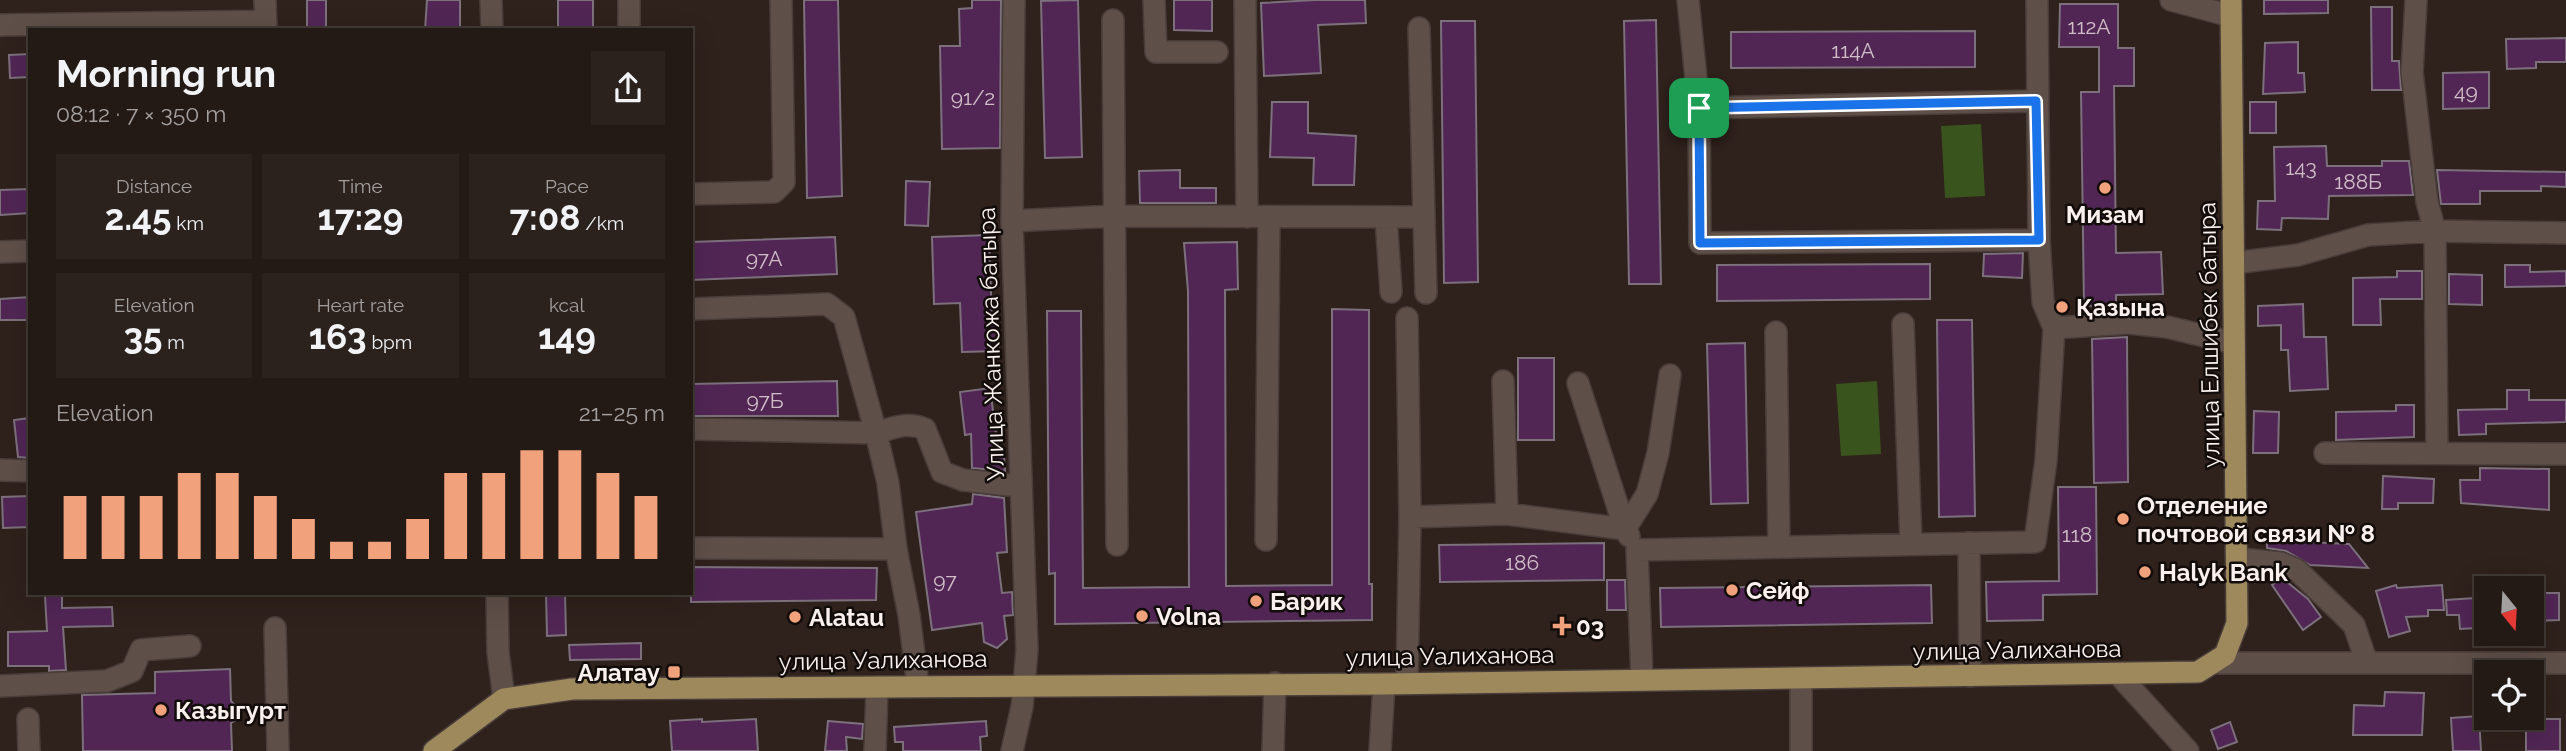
<!DOCTYPE html>
<html lang="en">
<head>
<meta charset="utf-8">
<style>
	body { margin:0; font-family:Raleway,sans-serif; background:#2b221e; color:#f1f3f6; height:100vh; display:flex; flex-direction:column; font-size:26px; white-space:nowrap }
	* { box-sizing:border-box; margin:0 }
	p { font-size:23px; color:#a3a0a0 }
	.icon { flex:none; width:38px; height:38px; fill:none; stroke:currentColor; stroke-width:2; stroke-linecap:round; stroke-linejoin:round }
	.map { position:relative; flex:1; overflow:hidden }
	.sheet { position:absolute; left:28px; top:28px; width:665px; height:567px; display:flex; flex-direction:column; background:#231915; border-radius:0px; box-shadow:0 7px 28px #0002,0 0 0 2px #403834 }
	.sheet>* { flex:none }
	.needle { width:46px; rotate:162deg }
	.buttons { position:absolute; left:2474px; top:576px; display:grid; gap:14px }
	.buttons a { display:grid; place-items:center; width:70px; height:70px; border-radius:0px; background:#231915; box-shadow:0 7px 28px #0002,0 0 0 2px #403834; font-size:35px }
	.pin { position:absolute; display:grid; place-items:center; width:60px; height:60px; color:#fff; margin:-30px; border-radius:14px; box-shadow:0 4px 10px #0006 }
	.round { display:grid; place-items:center; flex:none; width:74px; height:74px; border-radius:0px; background:#2b221e }
	.overview { display:flex; align-items:center; justify-content:space-between; height:119px; padding:0 28px }
	h1 { font-size:38px; font-weight:700; line-height:52px }
	.metrics { display:grid; grid-template-columns:repeat(3,1fr); gap:10px; height:119px; padding:7px 28px }
	.metrics div { display:grid; align-content:center; border-radius:0px; background:#2b221e; text-align:center }
	.metrics b { font-size:35px; font-weight:700 }
	.metrics small { font-size:19px; font-weight:400 }
	.metrics p { font-size:19px }
	.chart { height:196px; padding:14px 28px }
	.chart p { display:flex; justify-content:space-between }
	.chart svg { width:100%; height:126px; margin-top:7px; stroke:#f1a17c; stroke-width:6 }
	.map>svg:first-child { display:block }
</style>
</head>
<body>
<div class="map">
<svg width="2566" height="751" viewBox="0 0 2566 751">
	<rect width="100%" height="100%" fill="#2f211c"/>
	<path fill="#3a541e" d="M1981,124l4,72 -40,2 -4,-72z
		M1877,381l4,73 -40,2 -5,-72z"/>
	<path fill="#512655" stroke="#7b707c" stroke-width="2" d="M307,0h19v30h-19z
		M427,0h33v30h-35z
		M558,0h35v30h-35z
		M804,0h34l4,196 -35,2z
		M972,0h29l-1,148 -58,1 -2,-103h20l-1,-37 13,-1z
		M1078,0l4,157 -37,1 -4,-157z
		M1174,0h38v31l-38,-1z
		M1315,0h50l1,23 -48,2 3,48 -57,3 -3,-73z
		M2264,0h64v13l-64,1z
		M2060,4h58v44h16v38h-20l2,167 45,-1 2,42 -47,1v10l-32,1 -3,-214h18v-45h-40z
		M2371,7h21v54h7l2,29h-29z
		M1656,20l5,264h-32l-5,-263z
		M1441,21h34l3,261 -34,1z
		M1975,31v36l-244,1v-36z
		M2566,38v24h-30v6l-29,1 -1,-30z
		M2298,42v31h6l1,19 -42,2 2,-51z
		M30,54v23l-20,1 -1,-23z
		M2489,72v36l-46,1v-36z
		M1272,102h36v31l48,3 -2,49h-41l1,-27 -44,-1z
		M2250,102h26v31h-26z
		M2326,146l1,20h55v-5h27l4,34 -84,1 -1,23 -46,-1 -1,12 -24,-1 1,-28h17l-1,-54z
		M1180,170v18h36v15h-76l-1,-32z
		M2437,170l129,2v15l-25,-1v5h-61v13h-39z
		M906,181l24,1 -2,44 -23,-1z
		M30,189v24l-30,2v-25z
		M989,235l3,86h5l2,30 -37,1 -2,-49 -26,1 -2,-67z
		M835,237l2,37 -146,6v-38z
		M1237,242l1,47 -13,1 1,296 106,-1v-276l37,1v274h3v36l-317,4v-51l-6,1 -2,-263h34l2,277 106,-1 -1,-296 -4,-48z
		M2023,253l-1,25 -39,-2 1,-22z
		M1930,264v35l-213,2v-36z
		M2505,265h25v7l36,-1v15l-61,1z
		M2397,271h25v28h-42l1,26h-28v-47l44,-1z
		M2449,274l33,1v30l-33,-1z
		M30,297v23h-30v-21z
		M2303,304l1,33h22l2,52 -38,2 -2,-41h-7v-25l-23,1v-20z
		M1937,320h35l3,196 -36,1z
		M2127,337l1,145 -34,1 -2,-144z
		M1745,343l3,160 -37,1 -4,-160z
		M1518,358h36v82h-36z
		M837,381l1,35h-147v-32z
		M990,388l9,68h5l1,15 -33,-3 -1,-34 -6,1 -5,-43z
		M2507,390h22v10h37v22l-80,2v10l-27,1 -1,-25 49,-1z
		M2396,405h18v32l-78,3v-28l60,-1z
		M2254,411l25,1 -1,41h-25z
		M30,418v40l-12,-1 -4,-37z
		M2480,468l69,1v41l-88,-7 -1,-23h20z
		M2383,476l51,3 -1,24h-35v6h-16z
		M2058,487h38l1,107 -54,1v25l-56,1 -1,-39 73,-1z
		M973,494l31,4 3,54 -10,1 5,40 10,-1 1,23 -9,1 3,23 -10,9 -13,-6 -2,-19 -50,7 -16,-118 56,-8z
		M29,496l1,31 -27,1 -1,-31z
		M2267,540l82,4 19,24 -58,-3 -24,-14 -19,-3z
		M1604,543v37l-164,2 -1,-37z
		M691,567l186,1 -1,32 -185,2z
		M2282,578l26,21 13,18 -18,13 -31,-45z
		M1607,580h18l1,30h-19z
		M1931,585l1,38 -271,4 -1,-39z
		M2396,585l1,3 45,-3 2,25h-16v6l-22,1 4,14 -21,6 -13,-46z
		M546,593h19l1,42 -19,1z
		M2532,593h27v27l-27,1z
		M62,595v13l50,-1 1,19 -50,1 3,43 -17,1v-5h-41v-34l39,-1 -2,-35z
		M2475,598l2,30 -17,1 -1,-14h-12l-1,-15z
		M641,643v16l-71,1 -1,-15z
		M230,669l1,32 10,11 -3,7 -7,4 1,28h-149l-1,-56 73,-2v-21z
		M2385,692l39,1 -2,42h-69l1,-30 30,1z
		M2479,716l2,35h-28l-2,-33z
		M702,719v3l54,-3 2,32h-86l-2,-30z
		M2526,719h34v32h-34z
		M828,721l35,3 -1,15 -16,-2 1,14h-22z
		M986,721l1,15 -7,1 1,14h-78v-9h-8l-1,-15z
		M2230,722l7,20 -19,7 -7,-19z"/>
	<g fill="none" stroke-linecap="round" stroke-linejoin="round">
		<defs>
			<path id="minor" d="M265,0l1,30
				M491,0l1,30
				M629,0v30
				M1154,0l2,52h61
				M1245,0l2,217
				M1688,0l11,108
				M2037,0l2,240 4,62 11,26
				M2171,0l60,16
				M2416,0l-4,72 15,130 8,29 2,221
				M1113,20l4,525
				M0,25l265,-4
				M2036,101l-337,7 1,135 339,-3
				M691,194l83,-2 10,-10 -3,-182
				M1386,217l5,75
				M1424,217l2,76
				M1012,221l102,-5 310,1 -5,-189
				M0,252l30,-1
				M2234,263l64,-8 70,-20 67,-4 131,2
				M691,309l136,-5 17,13 32,116c17,-5 32,-12 49,-4l17,43 21,8 46,5
				M1407,318l3,199
				M1903,324l8,220
				M1776,332l3,215
				M1503,381l4,133
				M691,429l185,4 12,50 8,66
				M2325,453l241,1
				M0,470l30,1
				M1629,536l-4,-7 22,-35 11,-41 12,-78
				M1266,540l3,-323
				M1969,543l1,133
				M691,548l205,1 13,66 9,71
				M2239,559l42,4 16,7 57,55 13,38
				M497,593l1,59 6,47
				M275,628l3,123
				M2216,663h350
				M2119,675l69,76
				M1801,678v73
				M1642,679l-5,-129 398,-8 11,-82 8,-132 75,-5 38,4 67,16
				M1407,682l3,-165 97,-3 118,15 -47,-146
				M0,686l107,-5 25,-10 9,-21 49,-4
				M28,719l1,32
				M875,751l2,-64
				M1012,751l10,-44 5,-57 -15,-429 2,-221
				M1273,751l2,-68
				M1380,751l4,-67"/>
			<path id="major" d="M434,751l70,-52 68,-10 812,-5 814,-12 27,-17 12,-32 -6,-623"/>
		</defs>
		<use href="#minor" stroke="#483d39" stroke-width="24"/>
		<use href="#major" stroke="#483d39" stroke-width="24"/>
		<use href="#minor" stroke="#5f4f49" stroke-width="21"/>
		<use href="#major" stroke="#9e895d" stroke-width="21"/>
	</g>
	<g fill="none" stroke-linecap="round" stroke-linejoin="round">
		<defs>
			<path id="route" d="M2036,101l3,139 -339,3 -1,-135z"/>
		</defs>
		<use href="#route" stroke="#fff" stroke-width="14"/>
		<use href="#route" stroke="#1a73e8" stroke-width="9"/>
	</g>
	<g fill="#f1a17c" stroke="#120c0a" stroke-width="2.5">
		<circle cx="2105" cy="188" r="7"/>
		<circle cx="2062" cy="307" r="7"/>
		<circle cx="2123" cy="519" r="7"/>
		<circle cx="2145" cy="572" r="7"/>
		<circle cx="1732" cy="590" r="7"/>
		<circle cx="1256" cy="601" r="7"/>
		<circle cx="1142" cy="616" r="7"/>
		<circle cx="795" cy="617" r="7"/>
		<path d="M1558.5 615.5h7v7h7v7h-7v7h-7v-7h-7v-7h7z"/>
		<rect x="667" y="665" width="14" height="14" rx="3.5"/>
		<circle cx="161" cy="710" r="7"/>
	</g>
	<g text-anchor="middle" dominant-baseline="central" stroke-width="5" stroke-linejoin="round" paint-order="stroke">
		<g font-size="21" fill="#d0bec7">
			<text x="2089" y="26">112А</text>
			<text x="1853" y="50">114А</text>
			<text x="2466" y="91">49</text>
			<text x="973" y="97">91/2</text>
			<text x="2301" y="167">143</text>
			<text x="2358" y="181">188Б</text>
			<text x="764" y="258">97А</text>
			<text x="765" y="400">97Б</text>
			<text x="2077" y="534">118</text>
			<text x="1522" y="562">186</text>
			<text x="945" y="580">97</text>
		</g>
		<g font-size="24" font-weight="bold" fill="#faf0ed" stroke="#120c0a" text-anchor="start">
			<text x="2105" y="214" text-anchor="middle">Мизам</text>
			<text x="2076" y="307">Қазына</text>
			<text x="2137" y="505">Отделение<tspan x="2137" dy="28">почтовой связи № 8</tspan></text>
			<text x="2159" y="572">Halyk Bank</text>
			<text x="1746" y="590">Сейф</text>
			<text x="1270" y="601">Барик</text>
			<text x="1156" y="616">Volna</text>
			<text x="809" y="617">Alatau</text>
			<text x="1576" y="626">03</text>
			<text x="660" y="672" text-anchor="end">Алатау</text>
			<text x="175" y="710">Казыгурт</text>
		</g>
		<g font-size="24" fill="#faf0ed" stroke="#120c0a">
			<text transform="translate(2209 335) rotate(-91)">улица Елшибек батыра</text>
			<text transform="translate(991 344) rotate(-92)">Улица Жанкожа батыра</text>
			<text transform="translate(2017 650) rotate(-1)">улица Уалиханова</text>
			<text transform="translate(1450 656) rotate(-1)">улица Уалиханова</text>
			<text transform="translate(883 660) rotate(-1)">улица Уалиханова</text>
		</g>
	</g>
</svg>
<div class="buttons">
<a><svg class="needle" viewBox="-14 -14 28 28"><path d="M0-13l5 13h-10z" fill="#e53935"/><path d="M0 13l5-13h-10z" fill="#a3a0a0"/></svg></a>
<a><svg class="icon" aria-label="locate" viewBox="0 0 24 24"><circle cx="12" cy="12" r="6"/><path d="M12 2v4M12 18v4M2 12h4M18 12h4"/></svg></a>
</div>
<div class="pin" style="left:1699px;top:108px;background:#1e9e55"><svg class="icon" aria-label="arrive" viewBox="0 0 24 24"><path d="M6 21V4h12l-3 4 3 4H6"/></svg></div>
<section class="sheet">
<div class="overview"><div><h1>Morning run</h1><p>08:12 · 7 × 350 m</p></div><a class="round"><svg class="icon" aria-label="share" viewBox="0 0 24 24"><path d="M12 15V3M7 8l5-5 5 5M5 13v7h14v-7"/></svg></a></div>
<div class="metrics">
<div><p>Distance</p><b>2.45<small> km</small></b></div>
<div><p>Time</p><b>17:29</b></div>
<div><p>Pace</p><b>7:08<small> /km</small></b></div>
</div>
<div class="metrics">
<div><p>Elevation</p><b>35<small> m</small></b></div>
<div><p>Heart rate</p><b>163<small> bpm</small></b></div>
<div><p>kcal</p><b>149</b></div>
</div>
<div class="chart"><p><span>Elevation</span>21–25 m</p>
<svg viewBox="0 0 160 44" preserveAspectRatio="none"><path d="M5 44V22M15 44V22M25 44V22M35 44V14M45 44V14M55 44V22M65 44V30M75 44V38M85 44V38M95 44V30M105 44V14M115 44V14M125 44V6M135 44V6M145 44V14M155 44V22"/></svg>
</div>
</section>
</div>
</body>
</html>
